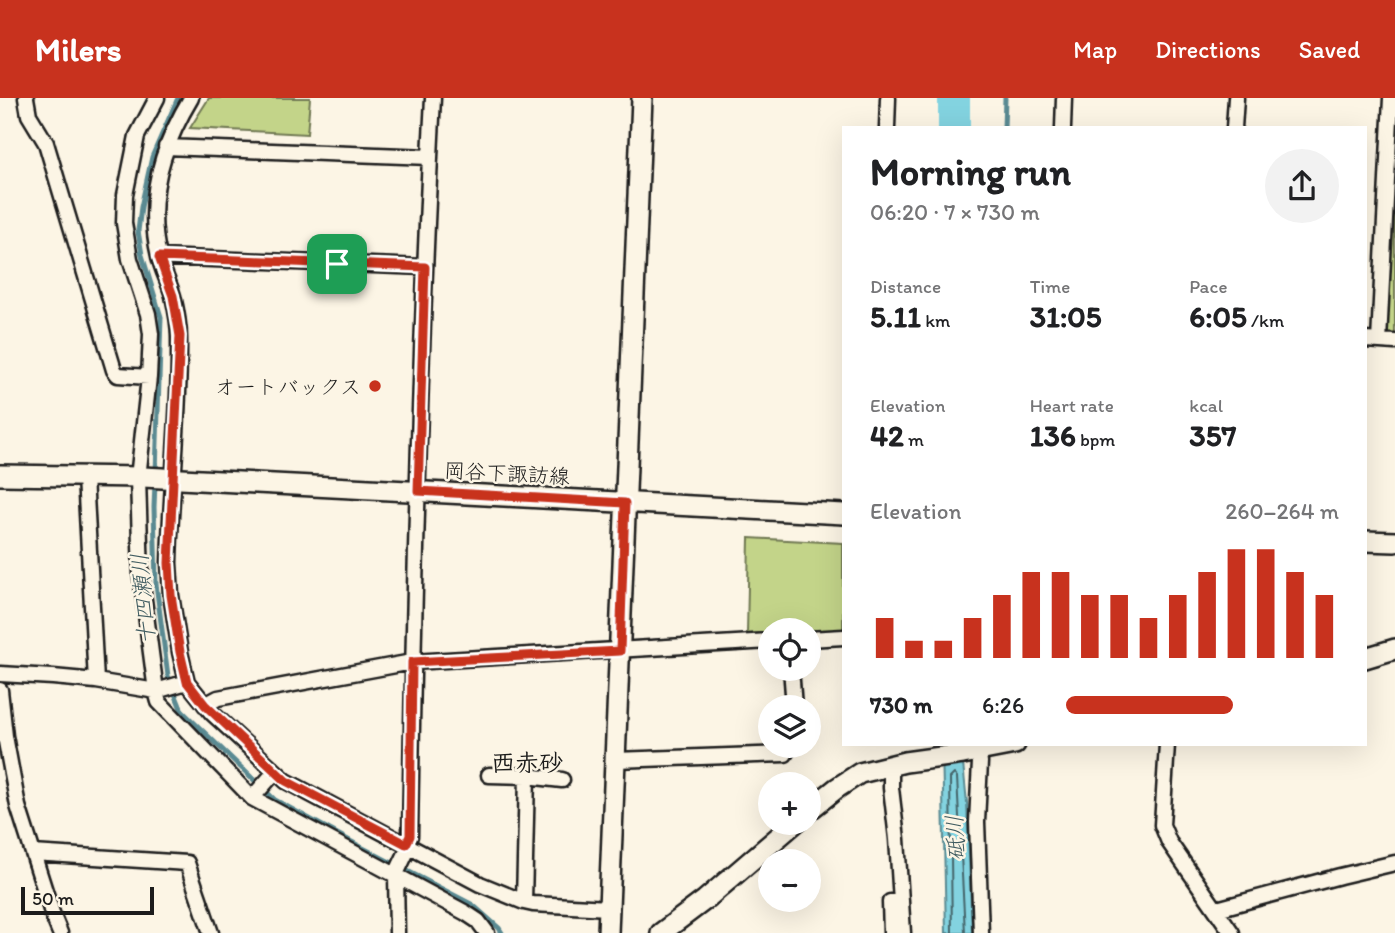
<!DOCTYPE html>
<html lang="en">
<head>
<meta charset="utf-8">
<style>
	body { margin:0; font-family:Itim,"Klee One",sans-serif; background:#f2f2f2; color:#202124; height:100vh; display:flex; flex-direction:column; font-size:26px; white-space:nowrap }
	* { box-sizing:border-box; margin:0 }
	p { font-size:23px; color:#757577 }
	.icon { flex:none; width:38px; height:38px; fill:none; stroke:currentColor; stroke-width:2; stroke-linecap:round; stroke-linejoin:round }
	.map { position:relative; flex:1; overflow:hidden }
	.panel { position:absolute; left:842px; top:28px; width:525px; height:620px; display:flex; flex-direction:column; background:#fff; border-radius:0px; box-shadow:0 7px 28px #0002 }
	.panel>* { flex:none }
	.controls { position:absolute; left:758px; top:520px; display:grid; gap:14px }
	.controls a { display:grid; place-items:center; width:63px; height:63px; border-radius:50%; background:#fff; box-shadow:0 7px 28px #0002; font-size:35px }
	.scale { position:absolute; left:21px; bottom:18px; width:133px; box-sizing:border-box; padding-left:7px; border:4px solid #1c1c1c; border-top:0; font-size:19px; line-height:24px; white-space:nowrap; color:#1c1c1c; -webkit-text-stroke:5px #fcf5e5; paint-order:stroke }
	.pin { position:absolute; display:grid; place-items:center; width:60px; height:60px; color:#fff; margin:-30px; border-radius:14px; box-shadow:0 4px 10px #0006 }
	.round { display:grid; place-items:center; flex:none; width:74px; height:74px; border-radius:37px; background:#f2f2f2 }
	.overview { display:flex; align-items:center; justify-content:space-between; height:119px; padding:0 28px }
	h1 { font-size:38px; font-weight:700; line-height:52px }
	.figures { display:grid; grid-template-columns:repeat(3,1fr); gap:10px; height:119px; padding:7px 28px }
	.figures div { display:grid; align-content:center }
	.figures b { font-size:30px; font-weight:700 }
	.figures small { font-size:19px; font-weight:400 }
	.figures p { font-size:19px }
	.chart { height:196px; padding:14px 28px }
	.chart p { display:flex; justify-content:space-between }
	.chart svg { width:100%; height:126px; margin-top:7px; stroke:#c8321e; stroke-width:6 }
	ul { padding:0 28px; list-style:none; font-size:23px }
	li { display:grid; grid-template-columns:112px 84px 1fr; align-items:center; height:52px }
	li i { height:18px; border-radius:9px; background:#c8321e }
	header { display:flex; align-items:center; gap:42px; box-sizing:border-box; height:98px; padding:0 35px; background:#c8321e; color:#fff }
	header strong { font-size:33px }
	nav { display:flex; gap:38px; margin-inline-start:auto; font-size:24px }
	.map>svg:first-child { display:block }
</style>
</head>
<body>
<header>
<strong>Milers</strong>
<nav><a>Map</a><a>Directions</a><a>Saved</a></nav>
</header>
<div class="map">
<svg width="1395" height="835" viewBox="0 0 1395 835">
	<rect width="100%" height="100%" fill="#fcf5e5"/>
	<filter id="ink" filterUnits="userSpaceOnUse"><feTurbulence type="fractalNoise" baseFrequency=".0143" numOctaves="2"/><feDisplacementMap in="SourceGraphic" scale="14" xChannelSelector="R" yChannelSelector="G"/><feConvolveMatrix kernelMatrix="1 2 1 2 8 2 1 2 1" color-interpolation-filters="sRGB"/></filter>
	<g filter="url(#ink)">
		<path fill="#c3d489" stroke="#707852" stroke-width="2" d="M209,0h101l-3,36 -117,-6z
			M1395,26v211l-10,-1z
			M749,440l94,5v87l-34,1 -1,-1h-38v3l-23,1z"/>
		<path fill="#83d3e0" stroke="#5a8a92" stroke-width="2" d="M942,646h19l6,59 5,130h-26z"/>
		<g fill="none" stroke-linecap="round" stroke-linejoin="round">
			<path stroke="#45656a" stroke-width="2" d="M952,835l-2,-155 4,-4 3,3 8,156"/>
			<path stroke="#5a8a92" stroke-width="5" d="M1004,30l1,-30
				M156,375l5,-156 -19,-62 -4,-24 3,-24 11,-50 26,-59
				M155,385l-1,24 2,77 12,92 14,35 93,89 86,47 112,58 26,23 3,5"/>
			<path stroke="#83d3e0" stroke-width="32" d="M954,30v-30"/>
			<defs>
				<path id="street" d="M26,0l3,17 17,28 68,227 4,5 31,2
					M157,0l-20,38 -12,59 -1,28 6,36 18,55 3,20 -2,43 -11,101 3,99 15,114 3,11 93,96 214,115 12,8 9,12
					M191,0c-29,48 -46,101 -32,158 3,14 10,26 14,40 3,13 6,29 6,42 1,75 -8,150 -10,225l2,32 9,57 7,30 25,31 74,68 194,103 44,18 9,2 76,4
					M887,30l1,-30
					M1063,30l1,-30
					M1234,30l2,-30
					M166,49l264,10
					M159,159l266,10
					M1365,242l30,2
					M1379,243l12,-243
					M85,379l11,204
					M808,541l36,-2
					M791,570l3,39
					M0,576l53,3 43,4 60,10 31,-9
					M0,592l5,46 13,70 35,110 7,17
					M205,607l13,-7 194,-36 358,-21
					M1167,646l-5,81 7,17 63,91
					M978,653l2,11 -3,60 4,111
					M615,662l170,-6 5,-8
					M891,667v23l6,51 6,94
					M489,677l38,1
					M252,700l23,-26
					M33,755l154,10 24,70
					M524,804l3,-126 35,4
					M1217,811l123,-33 55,-13
					M397,835l-1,-59 11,-23 -1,-7 4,-8c4,-246 10,-492 23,-738
					M891,835l-1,-31 11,-1"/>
				<path id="secondary" d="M0,377l143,2 701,37
					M1365,443l30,1
					M1365,560l30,-9
					M808,713l29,-23 23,-15 45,-11 58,-8 52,-10
					M608,835l34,-835
					M661,835l44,-33 91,-78"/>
			</defs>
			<use href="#street" stroke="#1c1c1c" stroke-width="19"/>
			<use href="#secondary" stroke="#1c1c1c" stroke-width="24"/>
			<use href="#street" stroke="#fcf5e5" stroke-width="14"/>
			<use href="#secondary" stroke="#fcf5e5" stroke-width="19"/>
		</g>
	</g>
	<g fill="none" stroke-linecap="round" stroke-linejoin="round" filter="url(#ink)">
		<defs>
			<path id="route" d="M159,159l266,10 -7,224 207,12 -5,148 -208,11 -2,174 -4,8 -120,-63 -81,-76 -18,-23 -7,-30 -9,-57 -2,-32 11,-227 -7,-40z"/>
		</defs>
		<use href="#route" stroke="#fff" stroke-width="14"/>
		<use href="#route" stroke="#c8321e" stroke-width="9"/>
	</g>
	<circle fill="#c8321e" stroke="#fcf5e5" stroke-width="2.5" cx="375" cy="288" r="7"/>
	<g text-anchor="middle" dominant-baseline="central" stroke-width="5" stroke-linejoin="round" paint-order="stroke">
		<g font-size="21" fill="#1c1c1c" stroke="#fcf5e5" text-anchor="end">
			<text x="361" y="288">オートバックス</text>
		</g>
		<g font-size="21" fill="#1c1c1c" stroke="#fcf5e5">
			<text transform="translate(507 375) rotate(3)">岡谷下諏訪線</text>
		</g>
		<g font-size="23" font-style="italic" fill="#405c61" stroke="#fcf5e5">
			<text transform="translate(143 501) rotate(-95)">十四瀬川</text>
			<text transform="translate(955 740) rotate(-93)">砥川</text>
		</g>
		<g font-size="24" font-weight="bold" fill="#1c1c1c" stroke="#fcf5e5">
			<text x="527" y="664">西赤砂</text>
		</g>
	</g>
</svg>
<div class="controls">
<a><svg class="icon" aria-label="locate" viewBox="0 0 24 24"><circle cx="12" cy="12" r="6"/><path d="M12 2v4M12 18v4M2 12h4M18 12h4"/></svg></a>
<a><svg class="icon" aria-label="layers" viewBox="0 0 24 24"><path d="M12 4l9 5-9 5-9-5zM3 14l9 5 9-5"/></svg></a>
<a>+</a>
<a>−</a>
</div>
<div class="scale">50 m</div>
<div class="pin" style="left:337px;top:166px;background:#1e9e55"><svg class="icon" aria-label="arrive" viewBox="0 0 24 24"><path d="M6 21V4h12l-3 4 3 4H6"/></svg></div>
<section class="panel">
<div class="overview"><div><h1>Morning run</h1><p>06:20 · 7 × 730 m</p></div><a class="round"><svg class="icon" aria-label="share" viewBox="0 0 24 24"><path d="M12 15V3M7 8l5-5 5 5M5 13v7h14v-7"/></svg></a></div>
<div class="figures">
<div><p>Distance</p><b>5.11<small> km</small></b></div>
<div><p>Time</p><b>31:05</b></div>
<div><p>Pace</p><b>6:05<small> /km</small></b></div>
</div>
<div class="figures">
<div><p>Elevation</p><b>42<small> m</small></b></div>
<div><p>Heart rate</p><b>136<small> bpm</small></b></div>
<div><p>kcal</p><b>357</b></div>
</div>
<div class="chart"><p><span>Elevation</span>260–264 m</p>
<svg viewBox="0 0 160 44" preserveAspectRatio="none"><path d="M5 44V30M15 44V38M25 44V38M35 44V30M45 44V22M55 44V14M65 44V14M75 44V22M85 44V22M95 44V30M105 44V22M115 44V14M125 44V6M135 44V6M145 44V14M155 44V22"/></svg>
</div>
<ul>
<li><b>730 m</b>6:26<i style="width:61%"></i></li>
</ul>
</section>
</div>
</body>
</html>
